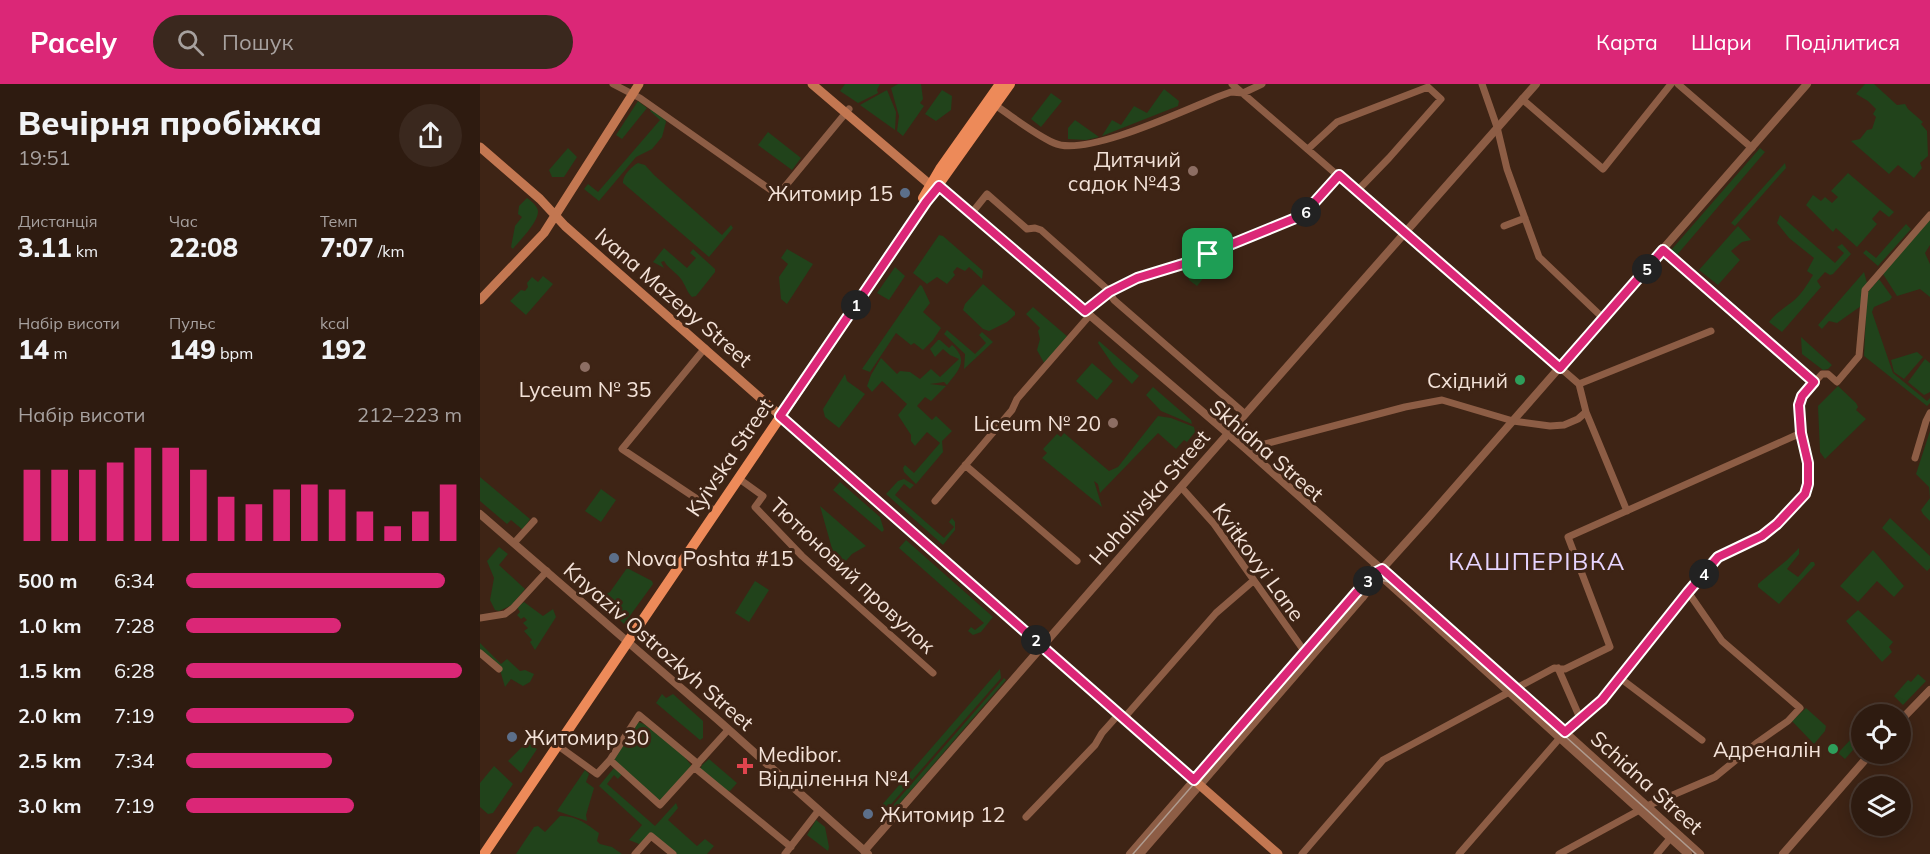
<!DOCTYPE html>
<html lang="uk">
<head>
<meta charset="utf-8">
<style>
	body { margin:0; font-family:Mulish,sans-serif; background:#3a281e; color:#f1f3f6; height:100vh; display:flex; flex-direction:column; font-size:22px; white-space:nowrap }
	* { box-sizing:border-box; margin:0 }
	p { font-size:20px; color:#a7a19f }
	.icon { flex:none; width:33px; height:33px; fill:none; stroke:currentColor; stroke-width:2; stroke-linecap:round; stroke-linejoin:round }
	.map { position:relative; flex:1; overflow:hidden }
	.details { display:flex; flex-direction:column; background:#2e1b10; width:480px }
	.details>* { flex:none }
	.tools { position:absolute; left:1371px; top:620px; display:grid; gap:12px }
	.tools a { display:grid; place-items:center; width:60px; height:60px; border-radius:50%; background:#2e1b10; box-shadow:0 3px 15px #0003,0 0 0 2px #493930; font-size:30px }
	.pin { position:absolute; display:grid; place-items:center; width:51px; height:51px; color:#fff; margin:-26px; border-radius:12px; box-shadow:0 3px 9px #0006 }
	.km { position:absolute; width:30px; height:30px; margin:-15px; border-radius:50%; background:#222; color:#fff; font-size:16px; line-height:30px; text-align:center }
	.round { display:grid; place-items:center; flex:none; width:63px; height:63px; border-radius:32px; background:#3a281e }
	.head { display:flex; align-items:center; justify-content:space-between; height:102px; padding:0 18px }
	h1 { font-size:33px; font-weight:800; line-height:45px }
	.metrics { display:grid; grid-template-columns:repeat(3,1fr); gap:9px; height:102px; padding:6px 18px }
	.metrics div { display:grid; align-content:center }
	.metrics b { font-size:26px; font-weight:800 }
	.metrics small { font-size:16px; font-weight:400 }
	.metrics p { font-size:16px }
	.chart { height:168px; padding:12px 18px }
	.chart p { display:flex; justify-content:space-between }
	.chart svg { width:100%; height:108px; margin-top:6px; stroke:#db2777; stroke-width:6 }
	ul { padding:0 18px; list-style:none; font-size:20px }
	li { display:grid; grid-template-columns:96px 72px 1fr; align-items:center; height:45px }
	li i { height:15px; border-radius:8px; background:#db2777 }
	header { display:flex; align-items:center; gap:36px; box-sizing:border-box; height:84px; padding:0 30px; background:#db2777; color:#fff }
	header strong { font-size:28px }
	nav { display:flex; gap:33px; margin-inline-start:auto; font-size:21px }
	.search { width:420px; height:54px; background:#3a281e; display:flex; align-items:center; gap:15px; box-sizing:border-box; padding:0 21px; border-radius:33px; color:#a7a19f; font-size:22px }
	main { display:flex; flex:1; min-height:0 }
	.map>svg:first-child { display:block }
</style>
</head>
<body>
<header>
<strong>Pacely</strong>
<div class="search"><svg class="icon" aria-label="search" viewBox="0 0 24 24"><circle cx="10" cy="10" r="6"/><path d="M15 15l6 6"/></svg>Пошук</div>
<nav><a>Карта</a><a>Шари</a><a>Поділитися</a></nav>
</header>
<main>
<section class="details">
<div class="head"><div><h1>Вечірня пробіжка</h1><p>19:51</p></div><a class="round"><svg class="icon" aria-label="share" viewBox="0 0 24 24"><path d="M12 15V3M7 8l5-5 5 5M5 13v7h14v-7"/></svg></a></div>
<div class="metrics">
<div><p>Дистанція</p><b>3.11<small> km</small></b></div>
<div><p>Час</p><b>22:08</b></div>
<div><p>Темп</p><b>7:07<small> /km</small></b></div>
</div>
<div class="metrics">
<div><p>Набір висоти</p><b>14<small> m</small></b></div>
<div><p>Пульс</p><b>149<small> bpm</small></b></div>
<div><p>kcal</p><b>192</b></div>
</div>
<div class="chart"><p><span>Набір висоти</span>212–223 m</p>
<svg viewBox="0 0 160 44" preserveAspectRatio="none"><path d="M5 44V15M15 44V15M25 44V15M35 44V12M45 44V6M55 44V6M65 44V15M75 44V26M85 44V29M95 44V23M105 44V21M115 44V23M125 44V32M135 44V38M145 44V32M155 44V21"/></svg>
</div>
<ul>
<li><b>500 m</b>6:34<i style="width:94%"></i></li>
<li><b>1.0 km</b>7:28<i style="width:56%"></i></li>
<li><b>1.5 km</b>6:28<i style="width:100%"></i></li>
<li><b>2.0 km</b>7:19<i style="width:61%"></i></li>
<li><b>2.5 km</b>7:34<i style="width:53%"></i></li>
<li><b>3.0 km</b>7:19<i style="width:61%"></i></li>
</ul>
</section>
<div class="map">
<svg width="1450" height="770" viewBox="0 0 1450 770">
	<rect width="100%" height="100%" fill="#3e2415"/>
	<path fill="#21431b" d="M365,0h35l-3,6 1,3 -20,10 -18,-12z
		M418,0h23l2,15 -3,4 4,3 -21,30 -6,-5 2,-15 -8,-28z
		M1385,0h9l23,21 8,-1 3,5 15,13 -2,2 6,7 1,25 -8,7 2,5 -8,10 -16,-13 -9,9 -38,-33 9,-2 7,-9 5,-1 4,-12 -3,-3 3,-5 -8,-8 -12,-7z
		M684,5l15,12 -1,5 -76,30 10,-16 9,5 13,-19 13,7z
		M407,6l9,22 -1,18 -35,-25z
		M462,6l10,6 -1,14 -15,11 -11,-7z
		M571,9l11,8 -21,26 -10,-8z
		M158,17l9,7 -25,31 -6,-4z
		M172,25l13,10 1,3 -4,15 -10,12 -16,8 -37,44 -15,-12 4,-5 10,8 62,-72 -10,-9z
		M595,36l24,17 -13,3 -18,-1v-11z
		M288,48l33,26 -9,12 -34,-25z
		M88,64l9,9 -13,20h-12l-3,-7z
		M1280,64l5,4 -89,104 -5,-4 1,-3z
		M158,79l7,2 9,10 68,60 9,-10 2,3 -24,29 -86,-74c-1,-7 9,-17 15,-20z
		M1305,79l1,5 -51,58 -4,-3z
		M1368,89l46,39 -5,5 -9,-7 -8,9 5,5 -20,23 -21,-19 -3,4 -27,-27 7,-10 8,6 4,-4 7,6 6,-6 -7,-6z
		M47,114c3,2 8,6 10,10 6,10 -18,33 -24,41l-2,-2 4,-21 7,-9 -4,-3 1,-8z
		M1300,131l55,48 9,-10 -7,-6 5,-3 9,10 -18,20 -3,1 -5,-3 -8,9 4,6 -39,45 -13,-10c7,-9 14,-13 23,-20 9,-7 15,-17 21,-27l-6,-4 7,-13 -25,-20 -12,-15z
		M1450,135v26l-5,8 5,11v33l-10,-8 -23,7 -14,-22z
		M1426,140l5,5 -33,37 -15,-13 3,-3 10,8z
		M1258,142l13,14 -9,2 -11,9 9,9 -22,25 -19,-15z
		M459,151l4,1 40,35 -1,8 -13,-12 -4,4 -8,-4 -4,5 2,3 -8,9 -10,-7 -10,7 -14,-11z
		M754,161l2,3 -13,13 -7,2 -19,23 -8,-6 -3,-15z
		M184,164l23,20 9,-10 -6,-5 3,-4 22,20v3l-19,24 -4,1c-5,-5 -5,-8 -8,-13 -4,-10 -15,-14 -20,-23l-3,1 3,6 -11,-6z
		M307,165l26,15 -26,40 -6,-5 -2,-22 9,-13 -7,-6z
		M415,183l10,9 -16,24 -12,-7z
		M1384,188l3,11 -6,23 -24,17 -8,-2 -7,8 -4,-4z
		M63,192l10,8 -27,31 -16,-14 11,-11 4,1 3,-4 -1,-4 5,-6 6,5z
		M1399,195l13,18 -2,3 -16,7 -2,5 21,61 34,28 3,-3v5l-3,3 -63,-50 3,-63z
		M503,200l32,28v3l-8,7 -18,9 -6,-2 -20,-19 2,-6z
		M440,201l2,1 8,17 -7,9 18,16 -8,12 -10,10 -9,-7 -3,2 -15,-12 -26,39 -8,-3z
		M553,223l35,30 -24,26 -7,-13 3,-11 -2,-8 2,-3 -14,-14z
		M467,246l28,24 11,-11 -7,-8 3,-3 11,10 -29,27 1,-15 -21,-20z
		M1321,253l31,28 -4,4 -5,1 -21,-16z
		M458,256h2l9,8 3,-3c17,15 7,25 -5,40l-3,-3 -14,2 16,2 -15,15 -6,-4 -8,9 15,14 4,-4 16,15 -10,10 1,11 -27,32 -12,-12 -1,-4 2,-3 9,8 26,-30 -13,-11 -12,14 -4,-5v-6l-13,-20 9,-11 -25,-23 -10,11 -5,-6 4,-11 10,-17 16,16 3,-3 10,1 10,7 11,-10 9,8 19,-18 -9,-4 -7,-6 -8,8 -5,-8z
		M619,257l40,35 -7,8 -19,-19 -15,-22z
		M1437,268l6,5 -19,22 -10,-7 -3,-12z
		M1445,275l5,4v29l-6,3 -16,-13z
		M612,279l21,18 -16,19 -21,-19z
		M365,290l2,7 18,13 -26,34 -14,-11 -2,-8z
		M1358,302l18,17 2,4 -2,3 10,9 -41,40 -5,-7 -2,-46z
		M673,303l38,33 1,4 -31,-13 -15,-16z
		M678,332l13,2 23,9 1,5 -8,10 -3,-2 -8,9 -18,-16 -58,60 -2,-9 -4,-3 8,26 -60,-49 5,-5 -4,-4 14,-15 4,3 3,-4 45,38 9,-4z
		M1450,347v90l-7,-7 -2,-4 9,-12 -1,-11 -13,-13z
		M0,393l50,42 -7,11 -12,-10 -4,4 -27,-23z
		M424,395l10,6 -4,4 -6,-5 -9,11 49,43 10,-11 -5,-5 3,-4 3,4v8l-12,15 -57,-51 12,-13z
		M360,398l40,35 4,13 -2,2 -49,-42z
		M121,405l15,11 -15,22 -16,-11z
		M340,422l46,40 -14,8 -14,16z
		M1410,434l40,38v12l-3,3 -45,-43z
		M426,456l87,77 -12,15 -8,3 -5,-4 3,-4 4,3 9,-7 -85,-75z
		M19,463l9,7 -9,11 26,24 -13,16 -13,6 -4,-1 -5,-10 4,-22 -7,-17z
		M1319,464v6l-12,15 11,8 13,-15h3l1,3 -36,39 -21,-17v-3l29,-24z
		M1393,466l31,36 -10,11 -17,-16 -19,21 -18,-16z
		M147,484l25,13 1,3 -29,40 -27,-25 13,-7z
		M275,497l14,9 -20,32 -14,-9z
		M44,518l19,14 10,-7 3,8 -21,33 -5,-8 2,-2 -8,-9 4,-3 -5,-5 4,-3 -3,-3 -3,2 -4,-4 3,-3 -3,-5z
		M1378,526l35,32 -4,5 3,5 -10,10 -36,-41z
		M0,559l21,21 6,-5 13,12 5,-1 9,4 -4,8 -7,4 -12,-7 -6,8 -5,-17 -20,-19z
		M520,585l1,9 -115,132 -5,-4z
		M1438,590l8,7 -23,24 -9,-9 14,-16 3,2z
		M524,594l2,2 -116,135 -2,-4z
		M182,610l4,4 7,-4 30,27v17l-3,2 -44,-37z
		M1326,624l20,18 -1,5 -11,13 -22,-23z
		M1380,636l1,21 -16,18 -7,-6 15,-16 -4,-4z
		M158,638l6,2 38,30 9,11 -2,6 -26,30 -5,-1 -42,-37 -2,-5z
		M47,658l10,7 -16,24 -13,-12z
		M229,675l28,24 -7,8 -6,-1 -24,-20 2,-5z
		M14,682l19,18 -20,29 -5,1 -8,-7v-24z
		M134,684l4,1 4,5 -4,5 -4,-4 -7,9 48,42 21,-23 2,5 -10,12 29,26 8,-7 9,7 -7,8h-30l-21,-17 -17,7 -10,-4 13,-15 -43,-39z
		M105,686l4,4 -3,8 8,6 -8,27 1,6 -30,-10z
		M80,732c15,-1 27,8 39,17l-2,8 3,3 12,3 10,7h-106l18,-27 4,-1 7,6z
		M336,736l9,7 4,20 -1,4 -21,-16z"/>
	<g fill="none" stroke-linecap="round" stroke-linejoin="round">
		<path stroke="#8d5d45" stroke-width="7" d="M133,0l27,14 138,97 71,-86
			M752,0l347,300
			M1002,0l15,43 10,42 32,88 64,61
			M1198,0l74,64
			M1042,15l81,70 68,-85
			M515,21c18,12 39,29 59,38 31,15 133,-34 166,-47l11,-4 12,1 19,-9
			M828,65l29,-27 91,-35 13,12 -52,59 -32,33
			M491,130l16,-20 40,35 8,-1 6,2 65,58 8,12 131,114
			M1024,142l21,-8
			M1183,166l151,132
			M605,227l24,-19 28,-14 46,-14 120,-49 36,-40
			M225,264l-83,101 90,60
			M1106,328l41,99
			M766,365l159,-42 37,-7 71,21 37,5 14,-1 14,-6 8,-7 -7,-28 132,-53
			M1435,374l11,-37 4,-8
			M485,381l112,96
			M258,394l25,18 -8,11 47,49 131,117
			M701,403l33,37 93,131
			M455,417l77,-91 5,-11 73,-84
			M34,459l20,-22
			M0,534l25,-4 8,-6 34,-37
			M0,569l19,16
			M1078,584l22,50
			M1140,594l82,62
			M644,634l92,-105 37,-32
			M77,661l40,29 13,-14
			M218,680l-59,-49 -29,45 50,45 68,-75
			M215,684l96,79
			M546,733l69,-72 7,-12 17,-19
			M155,770l16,-18 22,18
			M305,770l34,-44
			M822,770l81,-94 171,-92 11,1 45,-22 -42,-110 233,-104
			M979,770l106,-122 37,-32 86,-108 30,-35 44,-21 15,-12 28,-30 3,-10v-21l-9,-39v-19l3,-9 20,-22h6l9,8 22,-26 6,-66 65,-75
			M1079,770l88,-48 68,-29 43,-35 30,-21 12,-13 -78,-67 -34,-49
			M1177,770l16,-19"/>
		<path stroke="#8d5d45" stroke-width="8" d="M459,102l307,263 319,283 135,122
			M0,430l238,206 150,134
			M893,485l315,285
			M1420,637l30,-31
			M384,767l317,-364 355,-403
			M650,770l227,-261 19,-21 6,-3 46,-51 379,-434
			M660,770l222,-256 18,-24
			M1303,770l88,-101"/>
		<path stroke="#c37751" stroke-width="9" d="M332,0l123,105
			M0,63l60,52 25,27 713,628
			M0,216l64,-67 95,-149"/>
		<path stroke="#ed8a59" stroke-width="10" d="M443,114l17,-29 60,-85
			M4,770l442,-652 84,-118"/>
		<path stroke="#af9b8f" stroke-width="1.5" d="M653,770l230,-265c16,-15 29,-8 44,5l289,260"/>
	</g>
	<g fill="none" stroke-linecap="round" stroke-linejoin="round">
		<defs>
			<path id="route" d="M859,91l221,193 103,-118 151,132 -12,14 -3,9 2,28 7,30v21l-3,10 -28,30 -15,12 -44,21 -30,35 -86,108 -37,32 -183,-163 -6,3 -20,21 -162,187 -414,-364 146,-214 13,-16 146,125 24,-19 28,-14 46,-14 120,-49z"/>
		</defs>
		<use href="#route" stroke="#fff" stroke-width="12"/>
		<use href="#route" stroke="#db2777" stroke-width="8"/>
	</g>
	<g fill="#8d6e63" stroke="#3e2415" stroke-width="2">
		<circle cx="713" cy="87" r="6"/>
		<circle cx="105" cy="283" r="6"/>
		<circle cx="633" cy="339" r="6"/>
	</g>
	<g fill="#5c6f8a" stroke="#3e2415" stroke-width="2">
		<circle cx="425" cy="109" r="6"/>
		<circle cx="134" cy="474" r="6"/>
		<circle cx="32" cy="653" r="6"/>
		<circle cx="388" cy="730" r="6"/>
	</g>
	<g fill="#2e9e5b" stroke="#3e2415" stroke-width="2">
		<circle cx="1040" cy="296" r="6"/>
		<circle cx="1353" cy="665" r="6"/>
	</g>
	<path fill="#e0444e" stroke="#3e2415" stroke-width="2" d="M262 673h6v6h6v6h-6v6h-6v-6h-6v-6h6z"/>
	<g text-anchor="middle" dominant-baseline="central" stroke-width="6" stroke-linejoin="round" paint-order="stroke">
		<g font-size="21" fill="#f3e2d8" stroke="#3e2415" text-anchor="end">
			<text x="701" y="75">Дитячий<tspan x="701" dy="24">садок №43</tspan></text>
			<text x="413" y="109">Житомир 15</text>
			<text x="1028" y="296">Східний</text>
			<text x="105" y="305" text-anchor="middle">Lyceum № 35</text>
			<text x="621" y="339">Liceum № 20</text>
			<text x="146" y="474" text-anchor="start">Nova Poshta #15</text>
			<text x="44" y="653" text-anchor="start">Житомир 30</text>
			<text x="1341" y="665">Адреналін</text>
			<text x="278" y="670" text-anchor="start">Medibor.<tspan x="278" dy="24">Відділення №4</tspan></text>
			<text x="400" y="730" text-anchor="start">Житомир 12</text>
		</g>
		<g font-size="21" fill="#f3e2d8" stroke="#3e2415">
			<text transform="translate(194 213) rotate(41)">Ivana Mazepy Street</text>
			<text transform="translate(787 366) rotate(41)">Skhidna Street</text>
			<text transform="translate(249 373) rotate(-56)">Kyivska Street</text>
			<text transform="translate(669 413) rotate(-49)">Hoholivska Street</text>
			<text transform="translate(779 478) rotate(54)">Kvitkovyi Lane</text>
			<text transform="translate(373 491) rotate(43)">Тютюновий провулок</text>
			<text transform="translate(179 562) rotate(41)">Knyaziv Ostrozkyh Street</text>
			<text transform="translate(1167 698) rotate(42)">Schidna Street</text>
		</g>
		<g font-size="24" letter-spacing="1.5" fill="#e6d4fe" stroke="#3e2415">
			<text x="1057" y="477">КАШПЕРІВКА</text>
		</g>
	</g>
</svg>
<div class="tools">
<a><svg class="icon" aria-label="locate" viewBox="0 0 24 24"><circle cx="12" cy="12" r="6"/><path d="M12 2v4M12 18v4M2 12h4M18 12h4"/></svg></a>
<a><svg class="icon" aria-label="layers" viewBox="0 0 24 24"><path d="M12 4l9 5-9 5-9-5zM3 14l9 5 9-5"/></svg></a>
</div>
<div class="pin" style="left:728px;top:170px;background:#1e9e55"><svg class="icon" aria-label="arrive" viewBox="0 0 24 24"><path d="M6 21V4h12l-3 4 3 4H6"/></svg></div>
<b class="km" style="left:376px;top:221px">1</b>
<b class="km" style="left:556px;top:556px">2</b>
<b class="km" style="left:888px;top:497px">3</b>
<b class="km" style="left:1224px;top:490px">4</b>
<b class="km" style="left:1167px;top:185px">5</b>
<b class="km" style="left:826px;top:128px">6</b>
</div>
</main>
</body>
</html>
